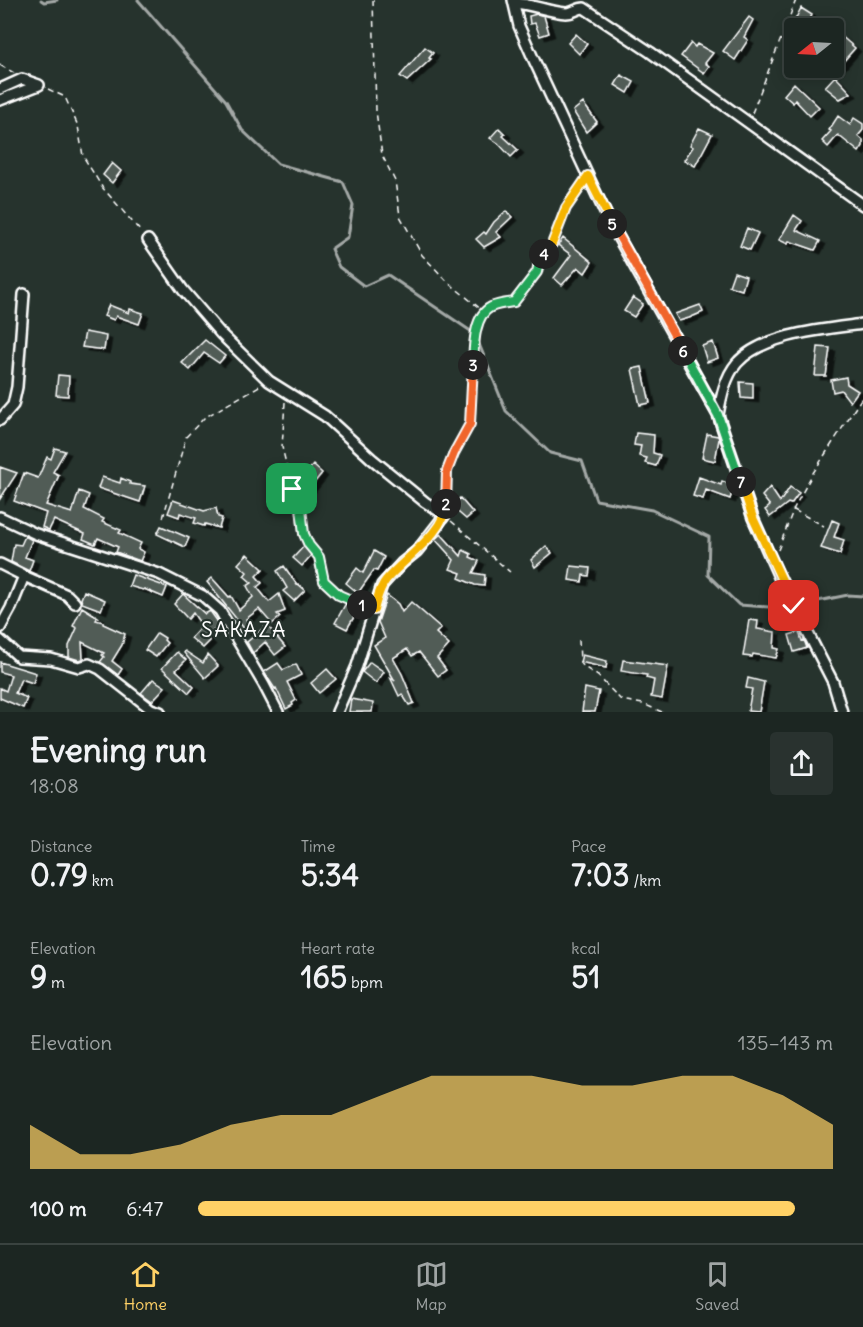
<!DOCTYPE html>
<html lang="en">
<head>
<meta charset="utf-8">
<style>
	body { margin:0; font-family:Delius,sans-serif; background:#29322f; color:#f1f3f6; height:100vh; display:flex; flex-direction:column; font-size:22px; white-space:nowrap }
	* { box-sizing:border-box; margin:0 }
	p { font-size:20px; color:#a0a5a5 }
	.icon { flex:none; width:33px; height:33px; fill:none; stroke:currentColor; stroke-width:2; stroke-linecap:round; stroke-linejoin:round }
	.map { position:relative; height:712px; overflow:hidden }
	.side { display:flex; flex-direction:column; background:#1c2622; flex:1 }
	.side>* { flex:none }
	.needle { width:39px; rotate:252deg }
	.tools { position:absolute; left:784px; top:18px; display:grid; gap:12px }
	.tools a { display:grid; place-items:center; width:60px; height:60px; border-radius:6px; background:#1c2622; box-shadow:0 3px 15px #0003,0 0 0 2px #3a4340; font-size:30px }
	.pin { position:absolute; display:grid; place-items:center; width:51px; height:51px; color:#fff; margin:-26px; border-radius:12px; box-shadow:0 3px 9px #0006 }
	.km { position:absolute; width:30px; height:30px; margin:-15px; border-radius:50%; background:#222; color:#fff; font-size:16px; line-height:30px; text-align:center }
	.round { display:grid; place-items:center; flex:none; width:63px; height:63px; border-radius:6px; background:#29322f }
	.summary { display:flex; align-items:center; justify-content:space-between; height:102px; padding:0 30px }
	h1 { font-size:33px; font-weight:800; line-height:45px }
	.stats { display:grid; grid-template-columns:repeat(3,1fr); gap:9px; height:102px; padding:6px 30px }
	.stats div { display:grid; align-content:center }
	.stats b { font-size:30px; font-weight:800 }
	.stats small { font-size:16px; font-weight:400 }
	.stats p { font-size:16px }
	.chart { height:168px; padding:12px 30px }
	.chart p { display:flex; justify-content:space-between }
	.chart svg { width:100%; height:108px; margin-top:6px; fill:#ffd166; opacity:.7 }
	ul { padding:0 30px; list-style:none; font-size:20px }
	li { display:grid; grid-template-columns:96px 72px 1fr; align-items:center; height:45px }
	li i { height:15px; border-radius:8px; background:#ffd166 }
	.dock { display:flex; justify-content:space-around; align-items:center; height:84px; border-top:2px solid #3a4340; background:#1c2622; font-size:16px; color:#a0a5a5 }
	.dock a { display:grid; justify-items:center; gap:3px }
	.dock .current { color:#ffd166 }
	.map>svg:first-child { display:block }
</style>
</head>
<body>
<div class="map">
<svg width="863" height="712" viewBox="0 0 863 712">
	<defs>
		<filter id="shadow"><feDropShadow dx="5.5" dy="3.5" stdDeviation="0" flood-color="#0009"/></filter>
	</defs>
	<rect width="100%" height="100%" fill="#26332d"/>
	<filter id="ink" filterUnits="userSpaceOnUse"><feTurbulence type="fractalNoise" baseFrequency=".0167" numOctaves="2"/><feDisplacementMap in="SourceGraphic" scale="12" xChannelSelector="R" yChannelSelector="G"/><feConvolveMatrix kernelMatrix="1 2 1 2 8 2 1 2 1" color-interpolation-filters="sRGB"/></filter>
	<g filter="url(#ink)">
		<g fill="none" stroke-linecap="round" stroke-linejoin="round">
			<path stroke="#a4a9a7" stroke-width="3" d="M41,0l3,2 13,-2
				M138,0l88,101 16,29 36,34 65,18 10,23 -5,32 -17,12 8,18 25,19 24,-11 87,59 31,77 44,42 32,8 14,39 56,10 57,27 -1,38 31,30 44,3 65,-13 15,1"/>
		</g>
		<path fill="#515c57" stroke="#fff" stroke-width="1.5" filter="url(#shadow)" d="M801,8l11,7 -8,13 -10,-6z
			M537,14l7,2 5,17 -9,3 -5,-13 -5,1 -1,-8z
			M749,17l4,3 -9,17 4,3 -13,20 -12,-9z
			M576,34l11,10 -8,10 -11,-11z
			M840,35l15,13 -21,24v-17l4,-4 -4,-3v-6z
			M691,43l4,4 2,-3 16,9 -8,10 4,3 -5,7 -23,-17z
			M425,47l8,6 -4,5 2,1 -24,22 -7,-5z
			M621,75l13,7 -6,11 -13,-8z
			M835,76l16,17 -11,6 -15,-12z
			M794,83l25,24 -9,9 -15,-16 -2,3 -9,-8z
			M583,103l14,19 -11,10 -13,-21z
			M838,116l12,9 4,-7 9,6v6l-5,6 5,4v6l-4,6 -21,-17 -10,12 -6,-6 9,-10 -2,-1z
			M499,128l6,6 -2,2 15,14 -7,7 -13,-14 -8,-5z
			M699,128l13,6 -17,32 -11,-6 9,-13 -3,-2z
			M112,163l9,8 -9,12 -9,-8z
			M506,211l6,6 -16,15 5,5 -17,10 -8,-8 8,-7 2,2 8,-12z
			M794,215l8,6 -6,9 24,11 -5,9 -26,-9 -1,3 -9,-4z
			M747,228l11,5 -8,17 -10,-4z
			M563,238l29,24 -7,11 -7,-6 -16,18 -8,-7 17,-23 -13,-10z
			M734,272l12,4 -4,14 -13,-4z
			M633,297l10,7 -9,13 -10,-6z
			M109,305l20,8 1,-4 13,4 -4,11 -23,-8 -2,4 -10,-4z
			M700,305l3,7 -14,6 -10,3 -4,-7z
			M85,332l21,4 -2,14 -22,-3z
			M205,340l20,16 -6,7 -15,-10 -14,17 -8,-7z
			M713,342l5,16 -11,4 -5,-16z
			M818,347l12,1 -4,28h-11z
			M642,367l8,36 -10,2 -8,-36z
			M58,375l11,1 -1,20 -12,-1z
			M846,377l1,7 11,7 -8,11 -9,-12 -8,2 -2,-12z
			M740,382l13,1v16l-12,-1z
			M636,433l18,2 -1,18 7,2 -4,11 -11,-3 2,-5 -8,-2 2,-10 -7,-1z
			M707,434l11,2 1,3 -4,22 -13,-3z
			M55,448l10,3 -12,21 6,3 -13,30 26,8 7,-22 10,4 -5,14 20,10 -2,3 19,8 -2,3 22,10 -3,6 6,3 -4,9 -24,-9 2,-5 -20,-9 -3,6 -12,-5 2,-5 -31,-14 -5,10 -7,-3 4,-14 -32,-12 10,-28 14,5 9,-21 4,2z
			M313,465l9,8 -16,20 -8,-7 11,-11 -2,-3z
			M0,467l17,6 -17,26z
			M102,477l18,6 1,-5 9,4v2l15,2 -5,16 -42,-14z
			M699,477l22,8 1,-4 12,5 -4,13 -24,-9 -3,9 -10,-3z
			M770,487l10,15 10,-15 9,6 -8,11 -3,-1 -18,14 -5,-7 5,-4 -8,-10z
			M460,498l13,15 -7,6 -14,-12z
			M173,500l31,11 12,-3 2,9 4,1 -3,10 -14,-4 -1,2 -10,-3 2,-5 -16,-5 -1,4 -11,-4z
			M832,520l7,3 -5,14 10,3 -4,14 -19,-6z
			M161,526l28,12 -4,9 -28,-13z
			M441,534l20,22 2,-6 8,4 -1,3 9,4 -6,12 12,2 -1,11 -9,-1 -16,-7 2,-5 -11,-4 4,-9 -19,-21z
			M25,536l7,4 -7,17 8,3 -4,11 -18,-9 3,-18 7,1z
			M305,545l8,8 -11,13 -9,-8z
			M546,546l6,7 -17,14 -4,-7z
			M374,551l10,6 -7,14 -3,-1 -16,23 -12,-10 11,-15 6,5z
			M247,554l16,15 -7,7 6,7 -5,4 12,15 10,-8 6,17 -8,3 3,3 -8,7 -13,-15 -13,10 4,9 -4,3 -39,-49 5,-4 17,19 2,-1 8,14 14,-13 -6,-11 5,-3 -8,-7 3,-4 -9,-8z
			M284,566l13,19 1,-1 7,6 -11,11 -11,-10 4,-3 -10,-17z
			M571,566l19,2 -1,8 -6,-1 -1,7 -13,-2z
			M133,575l34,12 -4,10 -19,-8 -1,1 -14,-4z
			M84,591l21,9 -4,10 -19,-7 -1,-4z
			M183,594l22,20 5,-3 10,14 -14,12 4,4 -7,7 -12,-10 11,-12 -9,-13 -5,6 -14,-15z
			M387,595l11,9 4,8 9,-10 30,26 -5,5 13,12 -12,13 9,12 -8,6 -19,-24 -7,4 -5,-7 -14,9 9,16 12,29 -5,2 -7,-11 -3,2 -9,-19 5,4 -21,-36 11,-7 -7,-16z
			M346,603l12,7 -11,19 -12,-6z
			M82,607l16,10 -2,3 7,2v2l22,10 -3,11 -10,16 10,8 -4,6 -18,-13 4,-5 -2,-2 2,-2 -22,-11 1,17 -4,1 -10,-3v-11l8,-18 -4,-2z
			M749,620l9,1 -1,8 18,3 -1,16 5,1 -3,9 -23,-4 -1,3 -9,-1z
			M267,625l18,22 -10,8 -10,-13 -12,11 -6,-11z
			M799,632l3,9 2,-1 3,8 -13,4 -5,-17z
			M157,633l8,5 -1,2 3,3 -11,14 -11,-7z
			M185,651l18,12 5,-8 10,11 -13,12 -21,-25z
			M177,652l9,8 -10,10 18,17 -5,6 -27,-25z
			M582,655l25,6 -1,7 -26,-6z
			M623,660l45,6 -6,33 -11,-2 3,-17 -8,-2 1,-3 -26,-4z
			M0,662l36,11 -3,10 -12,-4 -6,14 12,5 -4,10 -23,-10v-10l6,3 5,-16 -11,-3z
			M370,662l14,10 -8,11 -14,-11z
			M278,663l5,7 13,-6 5,11 -14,7 9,18 -4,3 1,2 -7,4 -10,-21 -1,1 -11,-17z
			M327,669l9,10 -17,14 -8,-10z
			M748,678l16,4 -5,30 -11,-1 4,-22 -6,-1z
			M153,679l12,8 -13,14 -11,-8z
			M585,688l14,3 -4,21h-13z
			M351,699l22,4 -1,9h-23z"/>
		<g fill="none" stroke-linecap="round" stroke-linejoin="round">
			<defs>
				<path id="street" d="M513,0l6,26 14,32 75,161 110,196 35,103 26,59 54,105 9,30
					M514,3c18,1 35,9 52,10 8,0 11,-5 18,-5l66,44 213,153
					M0,89l22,-10 17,6 -39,15
					M148,240l35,50 38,44 48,47 56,35 47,43 53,43 20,13 -28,36 -15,12 -20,22 -25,81 -20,46
					M718,415c3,-17 7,-38 19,-52 25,-29 89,-34 126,-39
					M0,420l13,-15 4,-18 7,-93
					M0,517l36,17 123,40 44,22 17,15 44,74 14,27
					M0,564l24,12 -13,32 -11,20
					M24,576l43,19 8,8
					M0,640l19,17 32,2 28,8 10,-3 11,5 51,40 9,3"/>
			</defs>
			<use href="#street" stroke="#fff" stroke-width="14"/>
			<path stroke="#fff" stroke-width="1.5" stroke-dasharray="6 4.5" stroke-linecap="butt" d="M373,0l3,111 6,44 13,26 5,35 22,39 26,27 35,29
				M0,65l14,8
				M48,89l17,8 13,29 5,30 19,31 40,46
				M752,113l44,-113
				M285,402l-3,45 10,42 9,19 3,26 5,11 10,12 5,24 15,14 25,11
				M446,504l1,-33 7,-18 16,-29 5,-90 9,-22 9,-6 21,-4 16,-19 7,-11 2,-10 13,-18 14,-36 15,-22
				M794,510l30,16
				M163,518l23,-81 18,-19 57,-33
				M451,521l59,51
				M778,550l16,-42 19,-35 50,-77
				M579,640l1,22 4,5 14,9 23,24 22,4 19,8"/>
			<use href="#street" stroke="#26332d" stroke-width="9"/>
		</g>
	</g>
	<g fill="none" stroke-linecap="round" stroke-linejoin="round" filter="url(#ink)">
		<defs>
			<path id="split-1" d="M292,489l9,19 3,26 5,11 10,12 5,24 15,14 23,10"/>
			<path id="split-2" d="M362,605l12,5c3,-10 5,-22 12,-30 16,-20 60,-48 60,-76"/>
			<path id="split-3" d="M446,504l1,-33 7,-18 16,-29 3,-59"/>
			<path id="split-4" d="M473,365c1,-17 0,-49 18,-58 7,-3 16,-4 23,-5l23,-30 2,-10 5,-8"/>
			<path id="split-5" d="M544,254l8,-10 14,-36 22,-32 24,48"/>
			<path id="split-6" d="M612,224l71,127"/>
			<path id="split-7" d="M683,351l35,64 23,67"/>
			<path id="split-8" d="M741,482l12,36 41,88"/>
		</defs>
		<use href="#split-1" stroke="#fff" stroke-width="12"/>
		<use href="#split-2" stroke="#fff" stroke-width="12"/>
		<use href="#split-3" stroke="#fff" stroke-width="12"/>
		<use href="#split-4" stroke="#fff" stroke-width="12"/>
		<use href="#split-5" stroke="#fff" stroke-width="12"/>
		<use href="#split-6" stroke="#fff" stroke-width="12"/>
		<use href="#split-7" stroke="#fff" stroke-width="12"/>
		<use href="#split-8" stroke="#fff" stroke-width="12"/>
		<use href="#split-1" stroke="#22a559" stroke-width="8"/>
		<use href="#split-2" stroke="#f5b400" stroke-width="8"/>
		<use href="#split-3" stroke="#f0652b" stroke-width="8"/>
		<use href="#split-4" stroke="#22a559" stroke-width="8"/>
		<use href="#split-5" stroke="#f5b400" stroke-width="8"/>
		<use href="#split-6" stroke="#f0652b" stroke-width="8"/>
		<use href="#split-7" stroke="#22a559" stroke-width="8"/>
		<use href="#split-8" stroke="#f5b400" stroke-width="8"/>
	</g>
	<g text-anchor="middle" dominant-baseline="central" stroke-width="4.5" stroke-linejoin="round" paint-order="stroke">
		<g font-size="21" letter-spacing="1.5" fill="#fff" stroke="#26332d">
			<text x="244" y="629">SAKAZA</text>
		</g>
	</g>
</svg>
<div class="tools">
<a><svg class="needle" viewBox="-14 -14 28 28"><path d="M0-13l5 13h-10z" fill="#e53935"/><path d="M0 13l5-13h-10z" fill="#a0a5a5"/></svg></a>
</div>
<div class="pin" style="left:292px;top:489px;background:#1e9e55"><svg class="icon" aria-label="arrive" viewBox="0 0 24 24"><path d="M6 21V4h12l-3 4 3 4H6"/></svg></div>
<div class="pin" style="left:794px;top:606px;background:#d93025"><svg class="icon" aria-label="check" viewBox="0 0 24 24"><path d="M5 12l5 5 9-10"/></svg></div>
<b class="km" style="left:362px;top:605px">1</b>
<b class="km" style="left:446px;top:504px">2</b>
<b class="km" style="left:473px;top:365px">3</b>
<b class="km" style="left:544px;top:254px">4</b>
<b class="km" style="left:612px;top:224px">5</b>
<b class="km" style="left:683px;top:351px">6</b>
<b class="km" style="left:741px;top:482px">7</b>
</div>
<section class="side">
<div class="summary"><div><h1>Evening run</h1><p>18:08</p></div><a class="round"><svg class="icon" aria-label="share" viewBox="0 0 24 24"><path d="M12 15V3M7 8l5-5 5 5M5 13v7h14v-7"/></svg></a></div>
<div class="stats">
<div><p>Distance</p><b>0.79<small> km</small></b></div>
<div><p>Time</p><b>5:34</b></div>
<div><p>Pace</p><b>7:03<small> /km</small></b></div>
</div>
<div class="stats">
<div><p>Elevation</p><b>9<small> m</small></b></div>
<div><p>Heart rate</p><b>165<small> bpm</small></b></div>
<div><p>kcal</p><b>51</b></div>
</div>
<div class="chart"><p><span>Elevation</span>135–143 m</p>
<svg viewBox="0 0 160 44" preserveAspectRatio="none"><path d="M0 44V26L10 38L20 38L30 34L40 26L50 22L60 22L70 14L80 6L90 6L100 6L110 10L120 10L130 6L140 6L150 14L160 26V44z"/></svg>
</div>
<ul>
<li><b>100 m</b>6:47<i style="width:94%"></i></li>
</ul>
</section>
<nav class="dock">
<a class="current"><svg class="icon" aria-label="home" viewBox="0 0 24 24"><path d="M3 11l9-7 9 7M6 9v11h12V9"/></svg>Home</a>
<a><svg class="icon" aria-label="map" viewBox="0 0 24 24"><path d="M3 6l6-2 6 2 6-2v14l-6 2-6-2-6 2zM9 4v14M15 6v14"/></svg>Map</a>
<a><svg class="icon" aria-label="saved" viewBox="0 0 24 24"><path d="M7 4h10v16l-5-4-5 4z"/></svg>Saved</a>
</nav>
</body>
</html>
